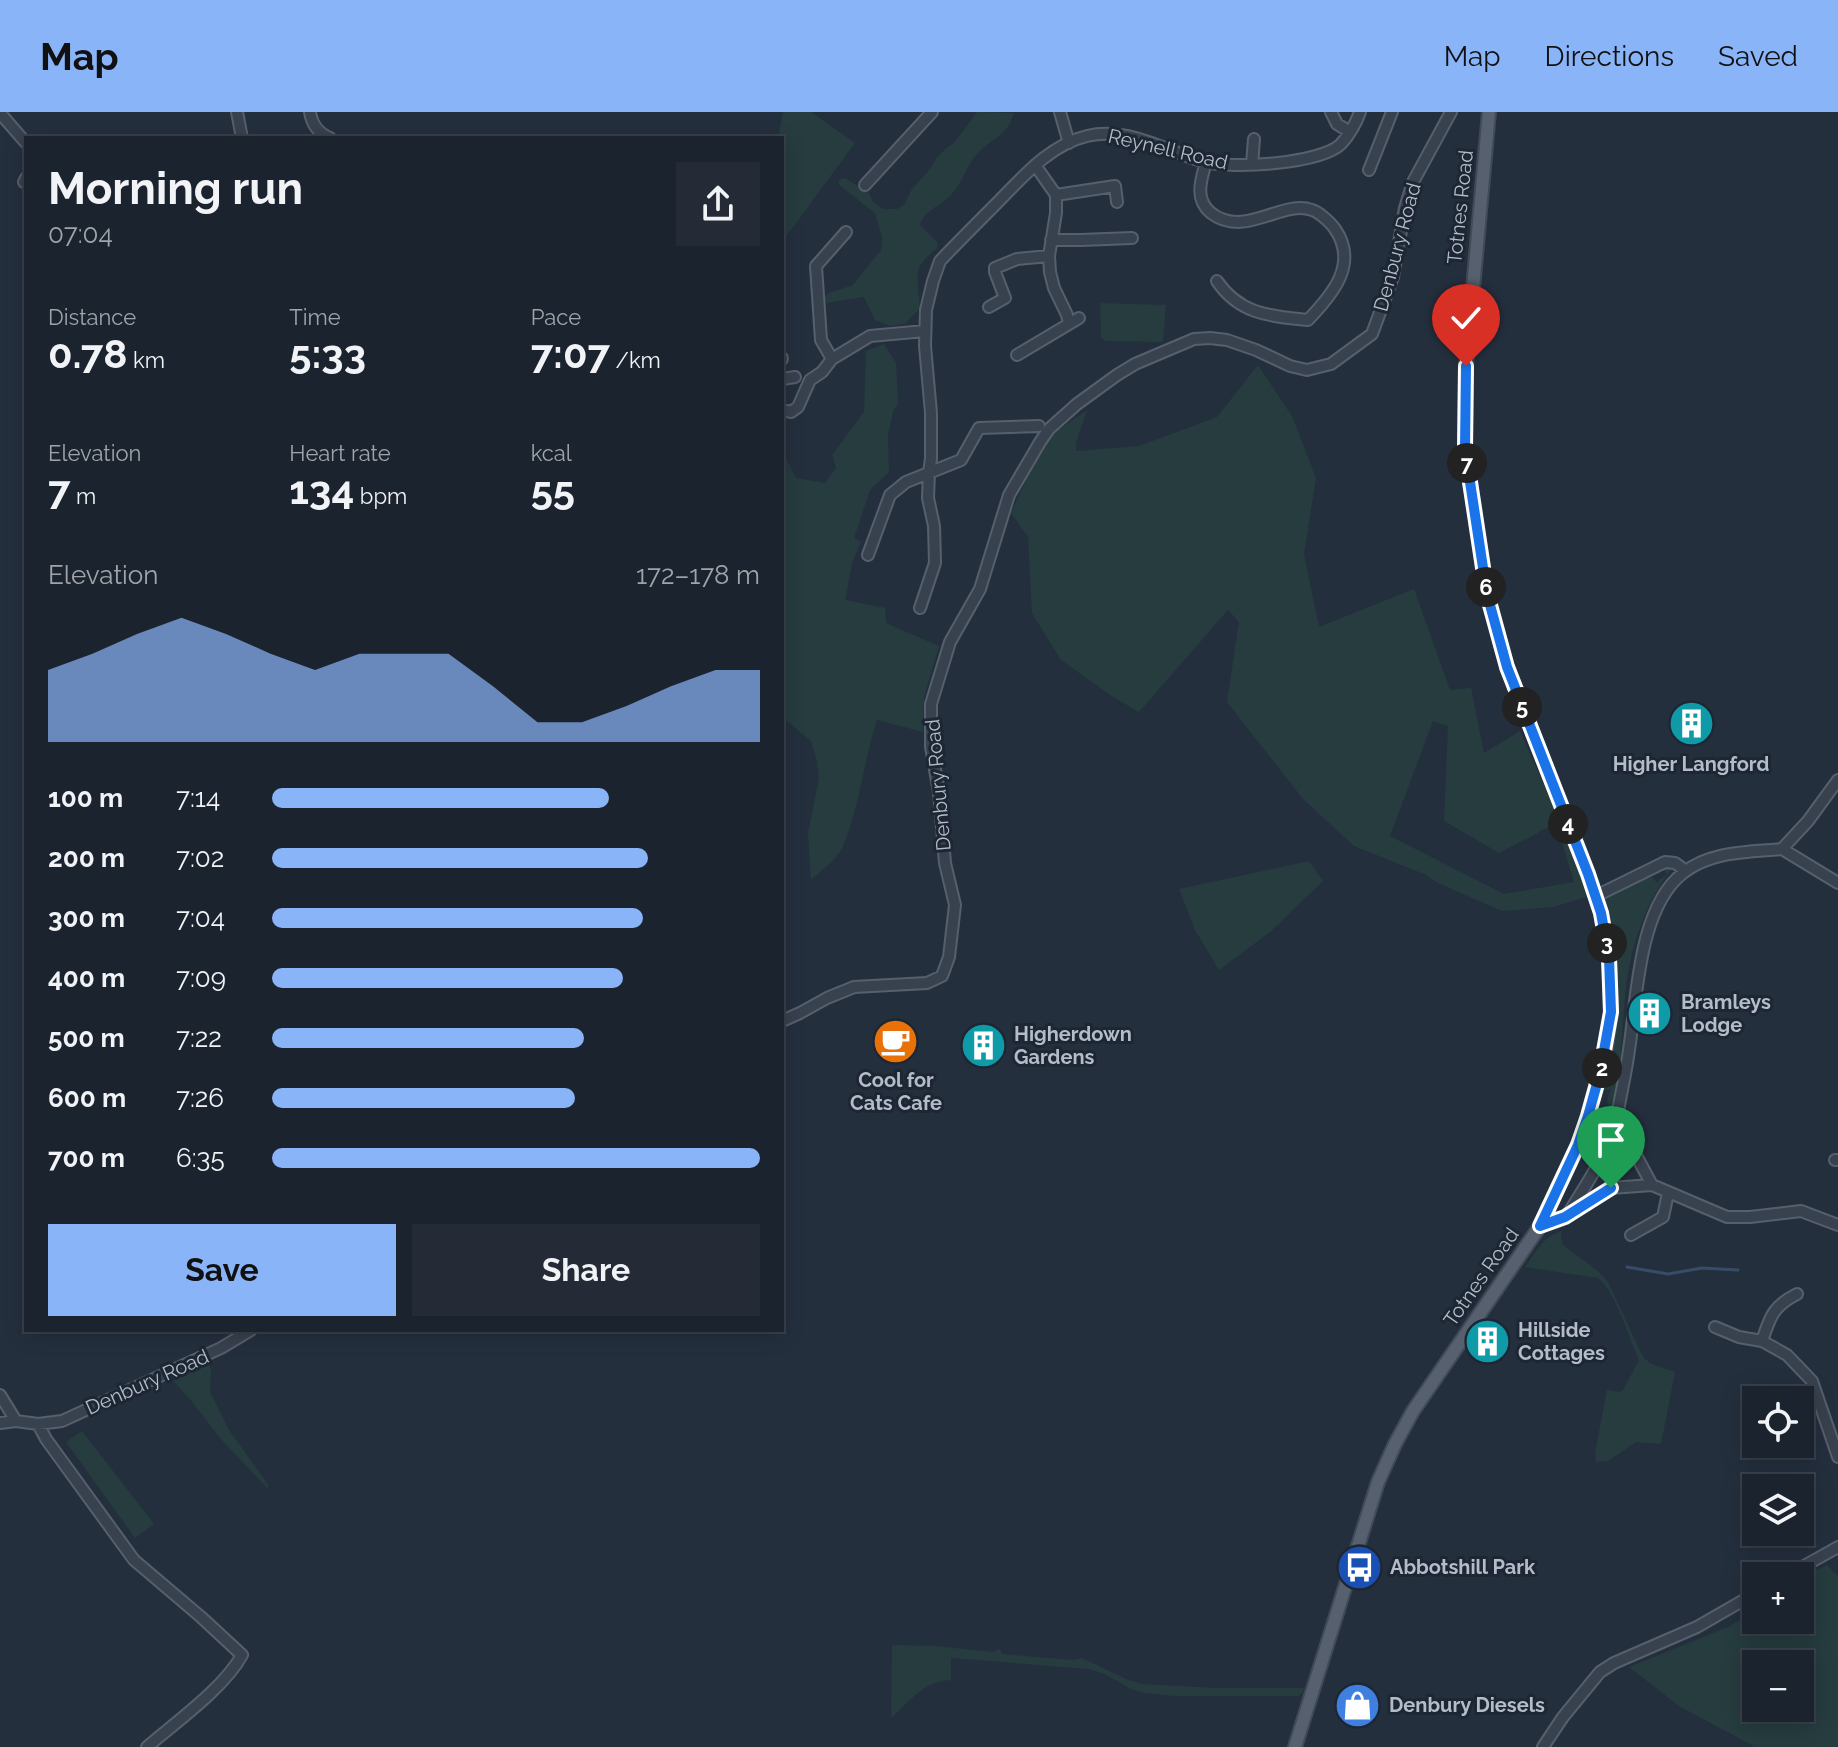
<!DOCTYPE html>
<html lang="en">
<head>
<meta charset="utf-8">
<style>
	body { margin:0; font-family:Raleway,sans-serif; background:#242b36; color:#f1f3f6; height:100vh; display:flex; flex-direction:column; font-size:30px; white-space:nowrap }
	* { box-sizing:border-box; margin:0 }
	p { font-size:26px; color:#a0a4aa }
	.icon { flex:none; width:44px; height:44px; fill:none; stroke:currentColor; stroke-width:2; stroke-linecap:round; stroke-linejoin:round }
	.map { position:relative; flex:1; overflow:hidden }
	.details { position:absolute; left:24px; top:24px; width:760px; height:1196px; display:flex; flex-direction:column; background:#1b232e; border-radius:0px; box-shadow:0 4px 20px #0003,0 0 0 2px #39404a }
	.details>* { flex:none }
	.fabs { position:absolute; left:1742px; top:1274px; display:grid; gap:16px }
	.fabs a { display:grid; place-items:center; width:72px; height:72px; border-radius:0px; background:#1b232e; box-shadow:0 4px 20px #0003,0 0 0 2px #39404a; font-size:40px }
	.pin { position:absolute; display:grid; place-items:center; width:68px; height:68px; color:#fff; margin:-82px -34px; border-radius:50% 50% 50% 0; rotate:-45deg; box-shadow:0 0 8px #0007 }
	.pin .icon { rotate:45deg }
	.km { position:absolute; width:40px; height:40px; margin:-20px; border-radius:50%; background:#222; color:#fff; font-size:22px; line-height:40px; text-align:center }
	.round { display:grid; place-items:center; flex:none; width:84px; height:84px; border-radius:0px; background:#242b36 }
	.overview { display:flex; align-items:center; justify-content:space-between; height:136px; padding:0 24px }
	h1 { font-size:44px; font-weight:700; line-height:60px }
	.metrics { display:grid; grid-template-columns:repeat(3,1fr); gap:12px; height:136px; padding:8px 24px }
	.metrics div { display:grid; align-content:center }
	.metrics b { font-size:40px; font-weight:700 }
	.metrics small { font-size:22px; font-weight:400 }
	.metrics p { font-size:22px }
	.chart { height:224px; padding:16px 24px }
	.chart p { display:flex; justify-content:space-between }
	.chart svg { width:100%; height:144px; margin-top:8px; fill:#8ab4f8; opacity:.7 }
	.button { display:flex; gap:16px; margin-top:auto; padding:16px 24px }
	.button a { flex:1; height:92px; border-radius:0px; background:#8ab4f8; color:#111; font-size:32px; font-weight:700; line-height:92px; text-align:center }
	.button a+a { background:#242b36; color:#f1f3f6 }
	ul { padding:0 24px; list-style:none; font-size:26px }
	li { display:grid; grid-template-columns:128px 96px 1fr; align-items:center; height:60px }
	li i { height:20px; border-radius:10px; background:#8ab4f8 }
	header { display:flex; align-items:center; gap:48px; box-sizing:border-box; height:112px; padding:0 40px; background:#8ab4f8; color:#111 }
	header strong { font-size:38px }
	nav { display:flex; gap:44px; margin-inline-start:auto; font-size:28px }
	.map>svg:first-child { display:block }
</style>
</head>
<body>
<header>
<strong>Map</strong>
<nav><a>Map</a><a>Directions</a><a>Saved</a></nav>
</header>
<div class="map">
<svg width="1838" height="1635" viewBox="0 0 1838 1635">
	<rect width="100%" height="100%" fill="#242f3e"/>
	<path fill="#263c3f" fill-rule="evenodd" d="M783,0h28l44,31 -73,99v-104h-4z
		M977,0l37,1c-8,25 -20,23 -36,40 -12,12 -15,30 -27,42 -11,11 -27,16 -31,30l18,18 -1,6c-28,20 -18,29 -17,59l-15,16 -16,2 -14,-6 -11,-23 -38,6 -2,-4 3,-5 26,-9 28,-35 1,-13 -7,-24 -36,-28v-5l6,-2 24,15 4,9 10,7h14l7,-4 8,-16 18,-20 6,-10 9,-10 9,-6z
		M1100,191l66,2 -3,37 -57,-1 -5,-3z
		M884,232l12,19 2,41 -5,7 -5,24 1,37 -19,18 -16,48 7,4 -8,18 -8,40 40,8 1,15 53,23 -15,51 -1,35 -46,-12c-14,42 -17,88 -35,128 -6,12 -21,23 -31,32l-3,-47 11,-55 -2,-17 -6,-20 -29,-24v-263h2l12,24 29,5 11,-15 -4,-13 32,-43 2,-61z
		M1258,253l34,51 24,62 -12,76 15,73 95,-38 36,101 21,-2 13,65 36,-22 40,90 -61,32 -55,-32 4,-95 -15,-5 -43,115 114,58 70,-12 -17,-56 5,-3 31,72 -40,12 -51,4 -64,-28 -14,-9 -70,-28 -51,-47 -76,-97 12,-80 -11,-12 -89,102 -29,-17 -49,-35 -29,-47 -4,-76 -17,-24 30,-66 16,-16 30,-21 -11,33v8l63,-5 78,-29z
		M1309,749l14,20 -53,51 -51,38 -24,-40 -16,-41z
		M1667,756l5,1c-26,31 -42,80 -46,120 -5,42 -3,83 -14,123 -7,-8 -5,-13 -1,-23l-8,1 4,-14 4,-32 -10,-148 21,-10 30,-9 5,6 3,-4 7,-4 -3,-5z
		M1562,1119l-1,8 2,6 36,27 9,10 35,75 8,7 24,8 -14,72 -25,-2 -28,19 -12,1 -1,-9 12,-63 12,2 4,-2 16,-30c-10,-22 -23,-68 -41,-82l-73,-11c10,-14 18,-31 37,-36z
		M209,1247l2,15 -1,18 19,38 40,56 -2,2 -47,-50 -30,-39 -17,-18z
		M82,1319l72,93 -19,14 -69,-96z
		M1827,1453l11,11v171h-83l-76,-41 -50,-39 99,-40 28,-17v10h44v-41l8,-5zM1756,1552h44v44h-44z
		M892,1533l44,1 56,6 8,-3 2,5 71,6 9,-2 46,22 14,4 72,4h90l-1,5 -5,3h-124l-30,-3 -13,-4 -26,-15 -16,-5 -138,-11v22c-28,1 -40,21 -60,38z"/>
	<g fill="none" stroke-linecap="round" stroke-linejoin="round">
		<path stroke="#394c67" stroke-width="3" d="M1627,1155l41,7 34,-6 36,2"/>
		<defs>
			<path id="minor" d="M237,0l5,26
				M310,0c2,13 8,21 20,26
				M1060,0l9,31
				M1331,0l6,12 13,8
				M0,1l26,30
				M1206,50c-5,18 -12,37 5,51 34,26 71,-14 101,-3 7,2 19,13 23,19 24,35 -3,66 -27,91 -37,-4 -68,-5 -91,-39
				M1035,53l21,30v18l-7,43 1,16 4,16 13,27 2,9 10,-6
				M1252,53l2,-26
				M1369,58l23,-58
				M24,70l2,-4
				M865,73l67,-73
				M1056,83l59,-9 2,16
				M1051,128h30l51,-2
				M989,195l16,-9 -10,-26v-4l22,-9 32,-3
				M1017,243l52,-31
				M782,247v-1
				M832,247l-11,-19 -5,-74 30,-34
				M782,267l13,-2
				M782,298l9,2 7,-5 12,-27 12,-8 10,-13 38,-23 55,-5
				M868,443l22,-60 16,-13 55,-22 18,-32 60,-2
				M920,496l15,-45 -1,-37 -6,-28 1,-26 2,-13v-46l-6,-67 1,-36 7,-29 7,-20c18,-19 37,-38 56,-57 26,-26 53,-59 91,-68 42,-10 79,16 118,26 28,7 115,2 136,-18 8,-9 15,-21 19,-32
				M1782,737l56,34
				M1596,784l69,-34 10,1 11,8
				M782,909l18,-8 27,-15 27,-11 73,-4 15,-7 7,-19 6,-52 -10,-42 -6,-71 -8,-45v-43l19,-62 30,-53 29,-94 31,-53 9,-13 28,-25 40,-29 18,-11 59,-25 16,-1 17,2 29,10 34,16 17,4 24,-6 41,-30 21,-57 12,-69 8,-26 38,-70
				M1616,1006l36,67
				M1835,1048h3
				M1568,1102c19,-31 41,-62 49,-98 4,-22 9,-44 12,-66 8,-52 9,-142 54,-177 28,-22 65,-21 99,-24l26,-28 30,-41
				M1540,1114l25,-9 46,-29 41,-3 75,32h23l51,-6 37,14
				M1631,1123l32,-18 5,-24
				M1715,1215l24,10 23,4 25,14 25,26 26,76
				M1762,1229c8,-24 11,-35 35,-47
				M0,1283l16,26
				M0,1311l16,-2 22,3 24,-3 159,-73 30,-18
				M38,1312l8,15 88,121 67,57 41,38c-18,33 -66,67 -95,92
				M1786,1464l52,-29
				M1543,1635l20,-30 37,-45 14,-9 83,-36 59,-34"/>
			<path id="major" d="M1295,1635l83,-265 17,-38 18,-33 127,-185 38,-81 10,-29 18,-68 5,-36 -2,-54 -8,-45 -13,-39 -81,-207 -20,-73 -22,-145 1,-83 23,-254"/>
		</defs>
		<use href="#minor" stroke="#565f6c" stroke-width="14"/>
		<use href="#major" stroke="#414a57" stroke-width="16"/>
		<use href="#minor" stroke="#38414e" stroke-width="10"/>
		<use href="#major" stroke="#56606e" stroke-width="12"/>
	</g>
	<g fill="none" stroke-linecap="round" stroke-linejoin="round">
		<defs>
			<path id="route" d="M1466,254l-1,83 22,145 20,73 81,207 13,39 8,45 2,54 -11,61 -12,43 -10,29 -38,81 25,-9 46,-29"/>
		</defs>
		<use href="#route" stroke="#fff" stroke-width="16"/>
		<use href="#route" stroke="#1a73e8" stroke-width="10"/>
	</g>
	<defs>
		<symbol id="building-disc" viewBox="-11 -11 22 22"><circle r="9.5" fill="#0f9aa8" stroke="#1d2633"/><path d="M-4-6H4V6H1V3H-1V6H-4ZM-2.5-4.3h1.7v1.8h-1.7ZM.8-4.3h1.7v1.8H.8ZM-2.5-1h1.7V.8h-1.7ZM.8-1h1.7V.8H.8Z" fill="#fff"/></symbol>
		<symbol id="cafe-disc" viewBox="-11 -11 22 22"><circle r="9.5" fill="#e8710a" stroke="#1d2633"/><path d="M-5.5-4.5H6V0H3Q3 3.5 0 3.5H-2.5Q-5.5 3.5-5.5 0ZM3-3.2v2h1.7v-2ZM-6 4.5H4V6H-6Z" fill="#fff"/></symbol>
		<symbol id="bus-disc" viewBox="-11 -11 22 22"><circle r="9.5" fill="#1a4fb4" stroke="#1d2633"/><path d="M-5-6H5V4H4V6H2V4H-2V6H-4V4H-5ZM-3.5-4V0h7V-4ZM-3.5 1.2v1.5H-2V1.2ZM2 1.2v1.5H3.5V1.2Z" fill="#fff"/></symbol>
		<symbol id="shop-disc" viewBox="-11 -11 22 22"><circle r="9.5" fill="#3f7fe0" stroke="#1d2633"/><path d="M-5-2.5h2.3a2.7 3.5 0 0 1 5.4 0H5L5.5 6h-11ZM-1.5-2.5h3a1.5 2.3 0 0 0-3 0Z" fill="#fff"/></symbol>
	</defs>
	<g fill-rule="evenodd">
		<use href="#building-disc" x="1666" y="586" width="51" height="51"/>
		<use href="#building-disc" x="1624" y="876" width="51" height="51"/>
		<use href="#cafe-disc" x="870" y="904" width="51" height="51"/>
		<use href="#building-disc" x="958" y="908" width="51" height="51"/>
		<use href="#building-disc" x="1462" y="1204" width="51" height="51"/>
		<use href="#bus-disc" x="1334" y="1430" width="51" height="51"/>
		<use href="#shop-disc" x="1332" y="1568" width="51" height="51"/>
	</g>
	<g text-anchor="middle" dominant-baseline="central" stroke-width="6" stroke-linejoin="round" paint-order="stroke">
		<g font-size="20" fill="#b4bcc9" stroke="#1d2633">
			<text transform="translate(1168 37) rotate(13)">Reynell Road</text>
			<text transform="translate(1460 95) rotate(-84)">Totnes Road</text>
			<text transform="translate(1397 135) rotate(-75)">Denbury Road</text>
			<text transform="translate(938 673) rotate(-95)">Denbury Road</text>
			<text transform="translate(1481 1165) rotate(-55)">Totnes Road</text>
			<text transform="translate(147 1270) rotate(-24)">Denbury Road</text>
		</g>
		<g font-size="20" font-weight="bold" fill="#b4bcc9" stroke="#1d2633" text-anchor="start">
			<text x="1691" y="652" text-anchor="middle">Higher Langford</text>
			<text x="1681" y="890">Bramleys<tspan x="1681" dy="23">Lodge</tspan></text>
			<text x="1014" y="922">Higherdown<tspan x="1014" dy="23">Gardens</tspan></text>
			<text x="896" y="968" text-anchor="middle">Cool for<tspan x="896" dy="23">Cats Cafe</tspan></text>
			<text x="1518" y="1218">Hillside<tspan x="1518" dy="23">Cottages</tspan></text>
			<text x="1390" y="1455">Abbotshill Park</text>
			<text x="1389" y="1593">Denbury Diesels</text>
		</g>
	</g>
</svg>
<div class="fabs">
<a><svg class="icon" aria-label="locate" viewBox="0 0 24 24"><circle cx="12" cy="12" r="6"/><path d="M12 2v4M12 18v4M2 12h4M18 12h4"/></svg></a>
<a><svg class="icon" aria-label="layers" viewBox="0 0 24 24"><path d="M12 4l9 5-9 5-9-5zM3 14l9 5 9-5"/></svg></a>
<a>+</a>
<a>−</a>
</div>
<div class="pin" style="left:1611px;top:1076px;background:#1e9e55"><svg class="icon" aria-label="arrive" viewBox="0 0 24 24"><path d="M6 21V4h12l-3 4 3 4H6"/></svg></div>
<div class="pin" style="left:1466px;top:254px;background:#d93025"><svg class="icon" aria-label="check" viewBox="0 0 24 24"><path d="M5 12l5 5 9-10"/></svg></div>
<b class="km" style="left:1602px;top:956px">2</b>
<b class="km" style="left:1607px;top:831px">3</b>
<b class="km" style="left:1568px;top:712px">4</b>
<b class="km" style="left:1522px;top:595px">5</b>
<b class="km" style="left:1486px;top:475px">6</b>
<b class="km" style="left:1467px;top:351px">7</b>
<section class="details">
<div class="overview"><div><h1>Morning run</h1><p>07:04</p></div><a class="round"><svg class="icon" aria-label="share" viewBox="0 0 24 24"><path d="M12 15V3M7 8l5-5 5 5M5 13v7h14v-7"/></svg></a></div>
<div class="metrics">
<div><p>Distance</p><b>0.78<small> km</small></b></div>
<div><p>Time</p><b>5:33</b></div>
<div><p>Pace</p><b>7:07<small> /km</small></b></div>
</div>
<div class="metrics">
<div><p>Elevation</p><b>7<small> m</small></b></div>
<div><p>Heart rate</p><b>134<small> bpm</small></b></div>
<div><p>kcal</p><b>55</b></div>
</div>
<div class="chart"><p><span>Elevation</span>172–178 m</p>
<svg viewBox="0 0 160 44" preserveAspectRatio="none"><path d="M0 44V22L10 17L20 11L30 6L40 11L50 17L60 22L70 17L80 17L90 17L100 27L110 38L120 38L130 33L140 27L150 22L160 22V44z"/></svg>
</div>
<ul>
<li><b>100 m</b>7:14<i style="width:69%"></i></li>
<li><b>200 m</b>7:02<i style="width:77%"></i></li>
<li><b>300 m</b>7:04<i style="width:76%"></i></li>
<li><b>400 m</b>7:09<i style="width:72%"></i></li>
<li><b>500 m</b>7:22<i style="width:64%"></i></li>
<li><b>600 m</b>7:26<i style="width:62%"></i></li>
<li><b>700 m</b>6:35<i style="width:100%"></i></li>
</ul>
<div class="button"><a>Save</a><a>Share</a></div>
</section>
</div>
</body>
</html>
